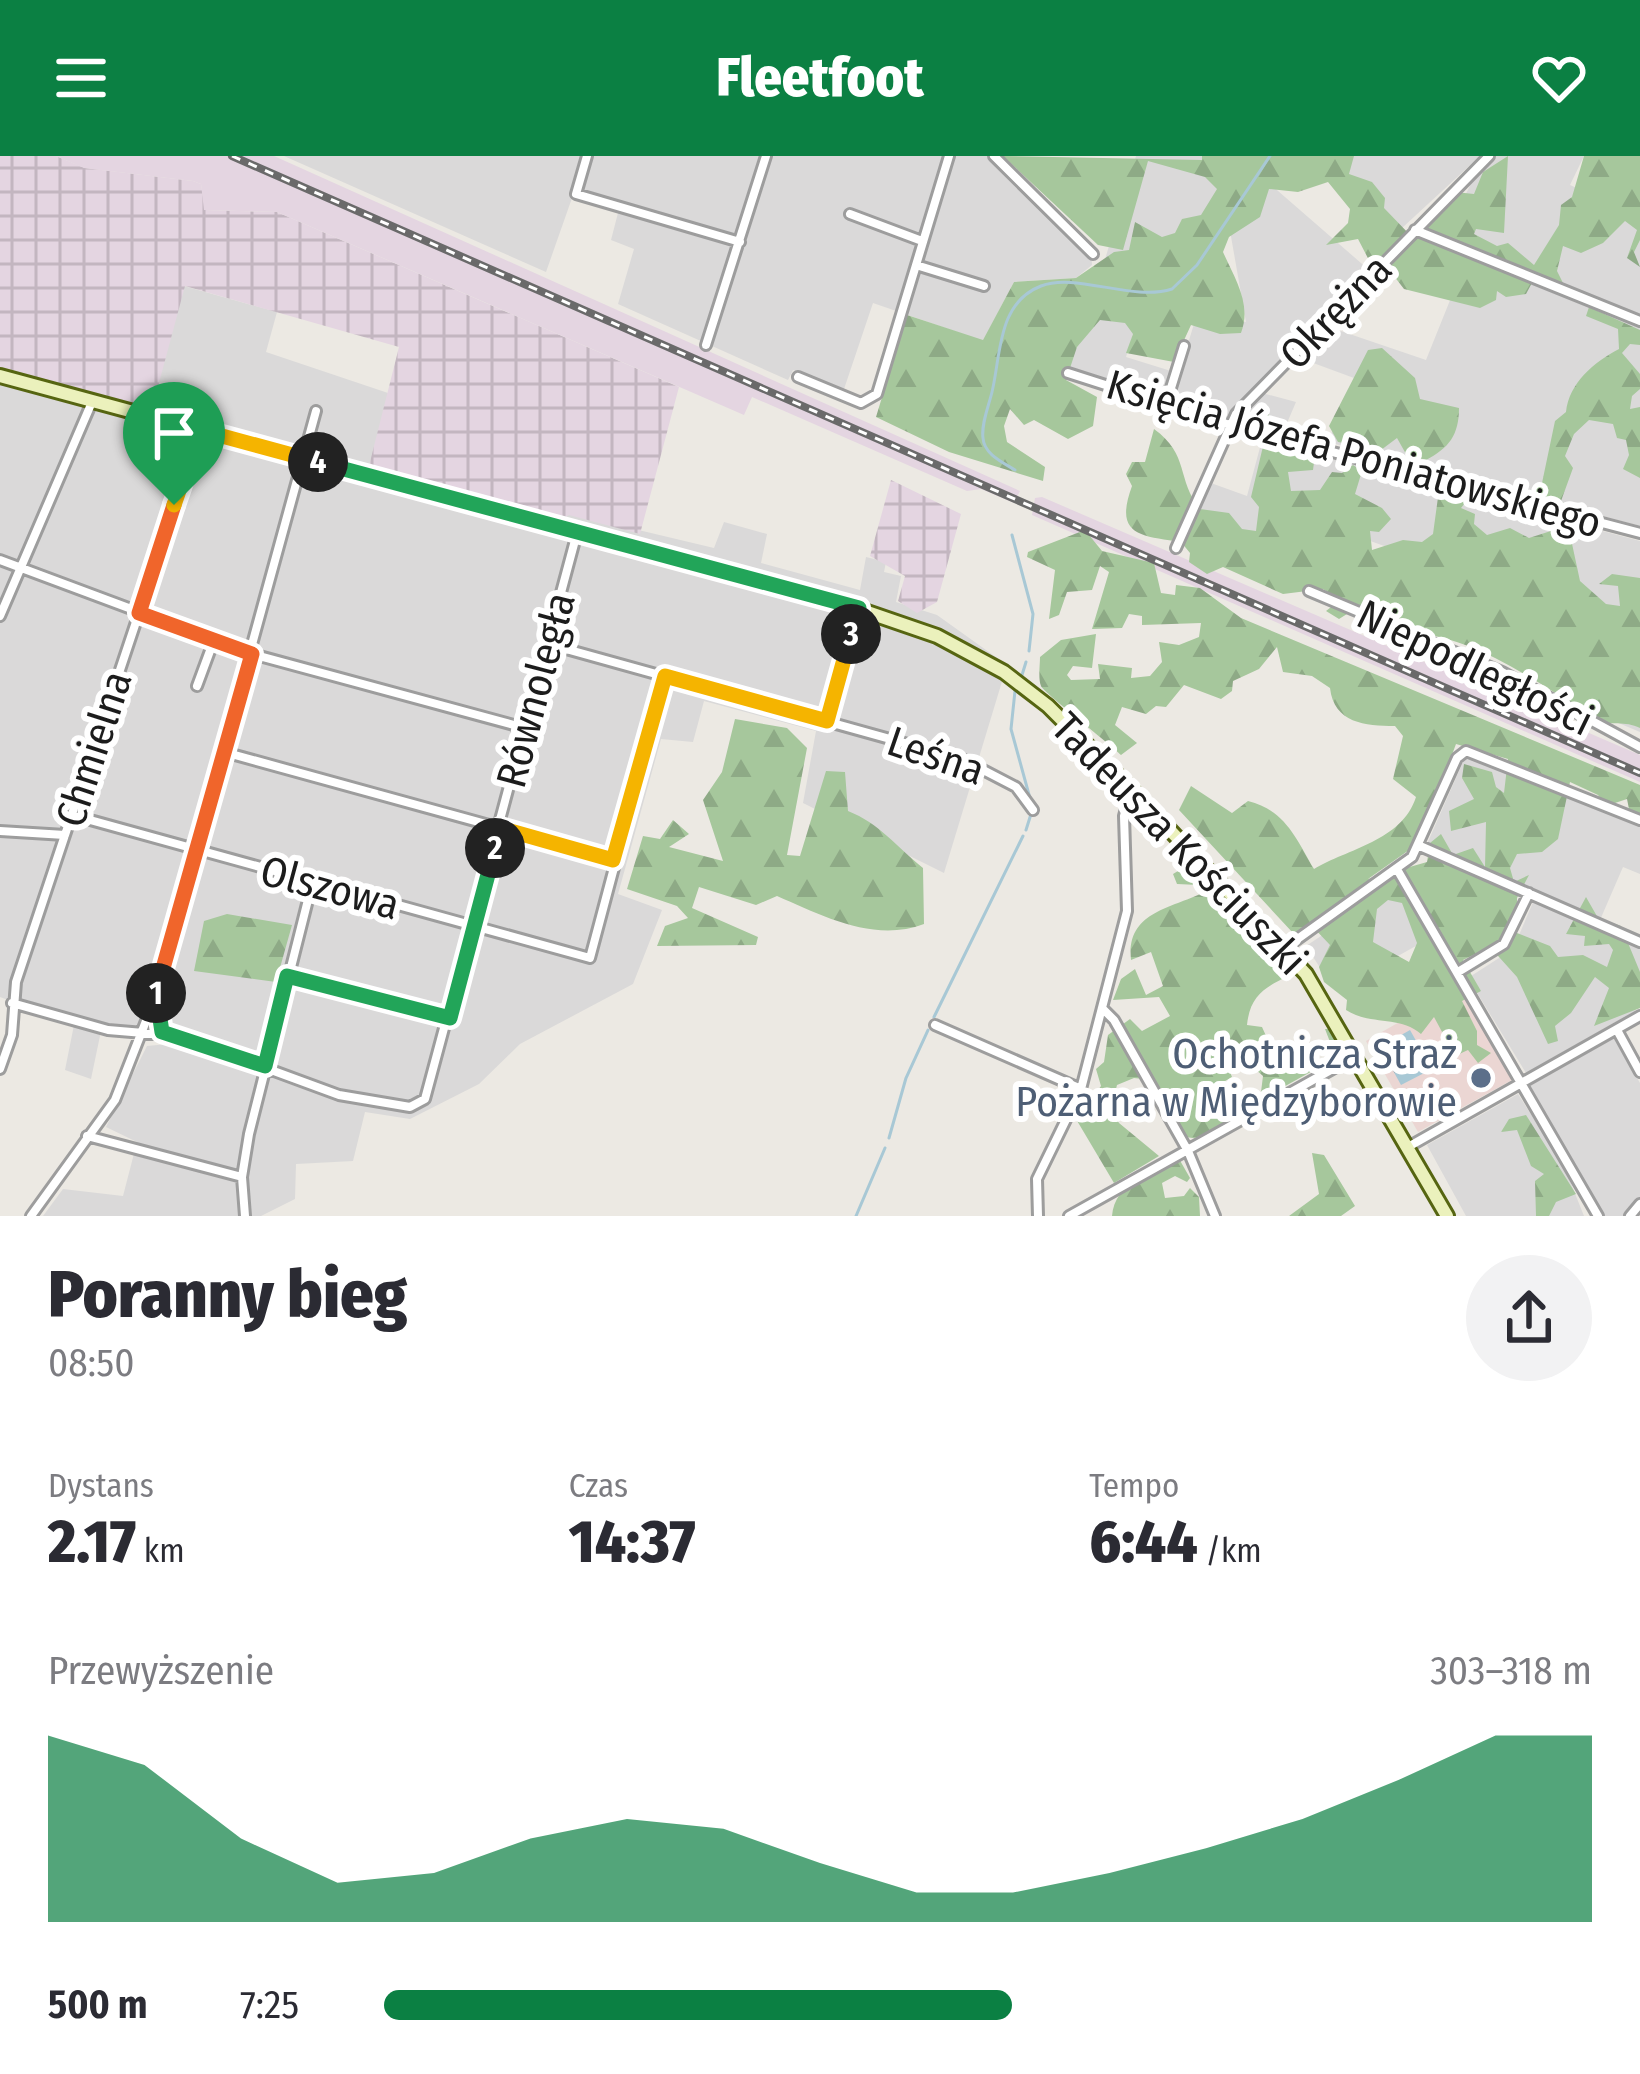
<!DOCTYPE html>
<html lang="pl">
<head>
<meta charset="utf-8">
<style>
	body { margin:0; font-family:"Fira Sans Condensed",sans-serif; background:#f2f2f3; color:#2b2b33; height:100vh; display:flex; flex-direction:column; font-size:45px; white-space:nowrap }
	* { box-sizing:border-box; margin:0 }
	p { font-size:39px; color:#7c7c81 }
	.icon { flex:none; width:66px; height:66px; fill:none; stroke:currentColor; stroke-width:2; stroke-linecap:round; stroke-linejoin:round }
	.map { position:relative; height:1060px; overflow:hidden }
	.details { display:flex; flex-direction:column; background:#fff; flex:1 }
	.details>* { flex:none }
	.pin { position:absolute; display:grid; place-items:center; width:102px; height:102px; color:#fff; margin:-123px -51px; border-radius:50% 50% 50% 0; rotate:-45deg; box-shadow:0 0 12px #0007 }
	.pin .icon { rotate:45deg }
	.km { position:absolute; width:60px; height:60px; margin:-30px; border-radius:50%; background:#222; color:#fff; font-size:33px; line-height:60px; text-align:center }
	.round { display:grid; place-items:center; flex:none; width:126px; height:126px; border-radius:63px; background:#f2f2f3 }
	.summary { display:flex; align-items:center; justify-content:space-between; height:204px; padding:0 48px }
	h1 { font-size:66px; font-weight:800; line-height:90px }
	.stats { display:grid; grid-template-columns:repeat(3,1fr); gap:18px; height:204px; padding:12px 48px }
	.stats div { display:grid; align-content:center }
	.stats b { font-size:60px; font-weight:800 }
	.stats small { font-size:33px; font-weight:400 }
	.stats p { font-size:33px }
	.chart { height:336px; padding:24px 48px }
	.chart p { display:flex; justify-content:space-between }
	.chart svg { width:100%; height:216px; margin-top:12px; fill:#0b8043; opacity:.7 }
	ul { padding:0 48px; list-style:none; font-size:39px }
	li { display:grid; grid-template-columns:192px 144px 1fr; align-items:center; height:90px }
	li i { height:30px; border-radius:15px; background:#0b8043 }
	header { display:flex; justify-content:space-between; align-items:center; height:156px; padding:0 48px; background:#0b8043; color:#fff; font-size:54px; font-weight:800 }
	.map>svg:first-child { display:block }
</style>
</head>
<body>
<header><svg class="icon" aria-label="menu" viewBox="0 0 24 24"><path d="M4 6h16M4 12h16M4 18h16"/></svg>Fleetfoot<svg class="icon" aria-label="heart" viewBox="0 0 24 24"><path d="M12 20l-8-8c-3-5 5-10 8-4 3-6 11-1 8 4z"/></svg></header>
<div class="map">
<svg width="1640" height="1060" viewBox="0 0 1640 1060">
	<defs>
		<pattern id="industrial-grid" width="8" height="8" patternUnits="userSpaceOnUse" patternTransform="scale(3)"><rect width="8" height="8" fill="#e4d5e1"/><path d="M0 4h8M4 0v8" fill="none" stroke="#c3b6c0"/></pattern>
		<pattern id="forest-firs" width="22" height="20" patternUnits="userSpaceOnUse" patternTransform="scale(3)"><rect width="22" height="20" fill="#a6c79c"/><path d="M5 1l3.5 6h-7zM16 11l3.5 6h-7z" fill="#8eaa86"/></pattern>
		<pattern id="water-ripples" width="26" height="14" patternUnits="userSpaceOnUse" patternTransform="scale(3)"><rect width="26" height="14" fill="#a8c8d5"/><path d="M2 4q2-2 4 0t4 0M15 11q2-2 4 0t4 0" fill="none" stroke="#90abb6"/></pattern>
	</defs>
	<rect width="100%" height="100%" fill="#ece9e3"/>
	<path fill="#dad9d9" d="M284,0h715l92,91 1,18 -16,13 -62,4 -31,59 -110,-38 -30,89 -50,-22 -5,10 -170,-76 16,-55 -23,-9 7,-27 -46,-15 -26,74z
		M1136,0h126l-70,109 -95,21z
		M1320,0h160l-78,72z
		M1494,0h90l-14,29 70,31v101l-196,-78 34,-70z
		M1262,21l107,93 -141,150 -58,-18 28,-91 48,11 -17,-97z
		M1467,102l173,70v198l-312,-84 26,-64 -57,-21 29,-31 100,34z
		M184,130l93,26 -11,40 122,41 -18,73 344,82 10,-26 43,12 -6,29 99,27 6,-33 20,5 -2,10 17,4 -5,26 41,13 70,50 -63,208 -141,-70 13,-72 -112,-30 -11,41 -32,-3 -43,155 44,16 -29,74 -113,60 -41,40 -69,35 -45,-7 -12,49 -57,3 -1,35 -34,17h-218l20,-27 60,7 14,-54 -31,-15 41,-81 32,-3 -78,-12 -10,48 -26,-9 9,-45 -74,-28v-631z
		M1094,137l50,5 -18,59 45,14 -8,29 -95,-28z
		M1262,237l34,9 -12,28 -39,-10 -2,-7z
		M1262,284l378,101v191l-74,-31 21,-82 -275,-99 -17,63 -110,-42 23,-59 39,14z
		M1466,599l174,70v49l-17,-7 -23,53 -173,-76z
		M1399,728l33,53 -97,54 -29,-45z
		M1534,744l106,47v53l-5,11 -109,62 -58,-95 45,-29z
		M1614,882l26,45v115l-15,18h-21l-75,-130z
		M1518,938l46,72 20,50h-118l-39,-71z"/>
	<path fill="#ebd6d3" d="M1461,831l51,93 -94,52 -52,-91z"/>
	<path fill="url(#industrial-grid)" d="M0,0h56l29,12 108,13 8,3 4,26 72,2 402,175 -39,147 -71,-19 -7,4 -193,-53 30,-119 -214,-61 -33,123 -152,-42z
		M891,324l70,34 -24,88 -20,11 -19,-12 7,-25 -35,-20z"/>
	<path fill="#e4d5e1" d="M56,0h218l746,335 -6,12 -33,-14 -14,2 -215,-94 -8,18 -467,-203 -73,-2 -3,-26 -8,-3 -109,-13z
		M1042,341l598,258v27l-608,-267 3,-17z"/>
	<path fill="url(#forest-firs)" fill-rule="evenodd" d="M1003,0l199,4v-4h152l-5,18 23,8 13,16 -1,10 28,29 43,-45 19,2 9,-22 25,-16 -4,77 -28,-4 -2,5 23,12 11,-3 26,22 25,-40 2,-20 11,-8 12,-41h56v84l-6,12 6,15 -13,-9 10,-28 -12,-9 -22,22 -22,10 -18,-7 -6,25 9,18 -33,-8 -7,13 -20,3 -9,-6 -1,9 -16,8 -76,-19 -17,-22 -16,-3 -13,-25 -32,6 22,-22 2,-14 -22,-27 -30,10 -29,-3 -9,28 -31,20 -6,15c12,27 29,52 18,81l-21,1 -29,-9 -17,37 -48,-9 7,-19 -8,-11 -25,-3 -23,27 -11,33 31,17 -4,29 -25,13 -34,-19 -10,5 -14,-16 -6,17 3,16 38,25 -2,14 -94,-29 -73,-35 31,-102 76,25 31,-58 62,-4 38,-26 15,-2 6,-28 27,15 13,-4 7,-14 19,-4 16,-26 -12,-12 -57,-16 -25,89 -25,-5z
		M1589,151l51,23v15l-10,-1 -8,9 18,21v15l-8,7 -2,13 10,-2v71l-17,-9 6,-14 -3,-15 -9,-2 -4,-14 -24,-4 -15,14 -9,22 8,12 -12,33 13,9 11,21 -14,8 9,42 26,23 14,2 -2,-20 -19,-2 13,-10 28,4v150c-15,-8 -30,-1 -43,-9 -66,-39 -138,-98 -219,-85l-9,-11 11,-6 1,-12 -18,-1 -24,15 -13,-8 14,-11 -17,-11 -40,5 -60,-27 -16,7 -18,-12 1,-9 -9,-11c-42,-6 -67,-7 -49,-56l-6,-12 6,-12h13l9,-33c36,26 22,50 46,80l29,4 13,16 14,2 3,-24 -8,-10 13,-55 -7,-34 10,-3 6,30 33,9 9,11 -2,15 -25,2 3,19 29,-1 12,-18 10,1 11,-8 9,6 -7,23 27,14 9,11 -12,13 -9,-1 2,19 31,-10 19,2 11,-8 6,-44 33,4 -11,14 14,6 -1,10 13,11 23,-7 19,10 25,-8 4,-30 -22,-5v-6l6,-6 13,-62 11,-9c3,-29 28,-50 53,-63l-1,-20 -32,-13z
		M1382,192l33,30 5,21 39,9c0,27 -10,40 -33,52l-20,-6 -9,-16 -16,12 -43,-8 -9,-16 39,-76z
		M1085,374l17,21 52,12 7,30 14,2 1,-10 24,3 41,30 399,167v32l-10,-3 -3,-15 -21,7 -8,-11 -28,-13 -12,57 -16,13 -25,2 -7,14 4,14 15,-7 -12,23v35l33,13 8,11 25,-2 24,12 6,-17 -4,-6 -25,2 1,-10 -19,-2 20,-37 12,21 23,8 19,46v36l-46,18 15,-38 -14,-11 -24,36 -16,13 3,15 -10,3 -31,-67 -27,-30 -27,13 18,31 -19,10 15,30v14l14,8 -13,10 -10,-13 -13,6 -21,-39 -13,17c-22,-19 -50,-8 -75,-24l1,-10 -23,-18 -5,-15 11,-22 -18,-19 -19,7 -114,-123 12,-24 41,27 16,-12c37,9 48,37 66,68 33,-20 88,-28 102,-72l-23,-18 10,-43 -8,-10c-30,0 -61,-3 -65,-38l-18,-12 -29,-4 -6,-25 -18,22 -26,12 -1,10 -11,8 -37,-14 -18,22 -10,-1 -10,8 -24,-7 -7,18 22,18 -16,12c-12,-12 -78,-63 -80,-69 -3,-7 -1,-21 -1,-29l21,-17 35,-6 -4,34 -19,-2 -6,9 4,5 29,-1 -2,-15 34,4 -1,10 19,-2 12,-14 -3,-20 20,3 20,-8 2,-14 -59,2v-9l-13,-2 -7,14 -30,1 17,-57 -9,-6 -8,24 -25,2 -8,23 -10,4 6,-49 -28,-13 1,-5zM1456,588l52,15 -4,34 -8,-6 -4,-15 -28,-8 -2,14 12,21 -25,12 2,20 35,-9 -1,45 -12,-19 -20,7 -12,-21 -11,9 -3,19 -59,17 51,-36zM1388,744l14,3 15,40 -8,19 -36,-20 4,-33z
		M735,563l52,9 20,20 -20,107 13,1 26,-85 19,1 3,39c31,12 49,36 75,57l1,56c-50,19 -101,-8 -147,-28l-21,9 -57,-18 -7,21 66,29 -2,8 -99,1 8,-20 23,-8 -11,-12 -50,-17 16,-53 17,3 13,-19 16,14 -20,13 54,14 -20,-61 19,-28z
		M1182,699l105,111 1,10c-24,12 -38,20 -41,49l15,2 20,44 23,1 30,-17 -10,-26h9l9,25 -74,41 -8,-3 2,-16 -32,-28 -8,6 9,23 -12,7 -4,13 12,11 23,-13 3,9 -55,35 -13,-2 -33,-57 -19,-2 -17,7 -6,24 8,14 40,33 -45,27 -38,-64 25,-33 -5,-17 8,-7 4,-27 22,-16 12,12 28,-15 -11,-19 -46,3 8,-21 14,-10 11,26 17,-9 -12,-34 -20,8c-5,-48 39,-51 71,-67l-4,-8 -21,-1 -4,-10 10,-6 -6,-9z
		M227,758l65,11 -16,57 -82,-11 10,-50z
		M1526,959l50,79 -20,8 -7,14h-13l-1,-35 9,-7 -13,-8 -14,-36 -16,2 8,-13z
		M1312,997l12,2 31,51 -14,10h-52l30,-22z
		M1178,1001l12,21 -3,4 -12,-6 -13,7 3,15 19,-2 6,-8 9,9 1,19h-88c3,-34 39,-45 66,-59z"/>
	<path fill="url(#water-ripples)" d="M1410,874l22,39 -31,16 -21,-38z"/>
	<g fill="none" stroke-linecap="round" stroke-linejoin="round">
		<path stroke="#a8c8d5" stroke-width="3" d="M1015,314c-13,-8 -31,-16 -32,-32 -2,-14 6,-33 9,-46 9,-37 5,-89 49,-106 35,-14 91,16 131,3l25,-24 73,-109
			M1012,379l21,79 -4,37
			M1022,519l4,-13
			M1015,535l-4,38 20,73
			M1026,674l5,-16
			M934,861l89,-181
			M889,982l17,-60 22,-48
			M856,1060l29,-68"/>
		<defs>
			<path id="minor" d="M587,0l-11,38 164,48
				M994,0l99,98
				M850,58l72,27
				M1415,74l225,91
				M916,109l68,21
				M706,189l60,-189
				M1068,217l162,52 410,108
				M798,221l63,26 16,-9 72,-238
				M1166,248l18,-58
				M1176,392l60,-134 253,-258
				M0,404l252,94 273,74
				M1309,435l193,81 138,75
				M0,460l92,-214
				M548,488l414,115 54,28 17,23
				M197,530l17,-46
				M827,565l32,-111
				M224,596l389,107
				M72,659l518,143 75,-282
				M0,675l65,4
				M1420,690l220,96
				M1398,715l200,345
				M1285,792l127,-91 45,-99 9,-7 174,69
				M1458,816l46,-28 25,-51
				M287,820l163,42
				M155,844l7,32
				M12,847l96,27 71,6 160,59 71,12 15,-8 152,-566
				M1102,852l12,12 74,131 27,65
				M935,869l146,64
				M1617,874l23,42
				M0,913l12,-34 4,-53 184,-552
				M87,980l155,41
				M1408,991l232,-131
				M31,1060l84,-116 40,-102 161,-587
				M245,1060l-3,-39 7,-43 63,-250
				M1038,1060l-1,-37 44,-90 46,-178 -3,-95 7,-27
				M1069,1060l287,-160
				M1630,1060l10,-12"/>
			<path id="secondary" d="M0,220l841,227 96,33 67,36 44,34 83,83 175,185 141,242"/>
		</defs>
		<use href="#minor" stroke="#9d9d9d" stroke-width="14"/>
		<use href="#secondary" stroke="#566511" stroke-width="18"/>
		<use href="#minor" stroke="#fff" stroke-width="8"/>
		<use href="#secondary" stroke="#ebf1bc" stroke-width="12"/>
		<defs>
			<path id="rail" d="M232,0l1408,617"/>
		</defs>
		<use href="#rail" stroke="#6a6a6a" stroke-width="8"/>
		<use href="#rail" stroke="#fff" stroke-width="3" stroke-dasharray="9" stroke-linecap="butt"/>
	</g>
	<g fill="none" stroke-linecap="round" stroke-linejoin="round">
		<defs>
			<path id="split-1" d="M156,837l96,-339 -113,-41 35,-108"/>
			<path id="split-2" d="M156,837l6,39 103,34 22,-90 163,42 45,-170"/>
			<path id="split-3" d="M495,692l5,-20 113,32 52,-184 162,45 24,-87"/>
			<path id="split-4" d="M318,306l541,146 -8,26"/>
			<path id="split-5" d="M174,349l26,-75 118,32"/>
		</defs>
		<use href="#split-1" stroke="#fff" stroke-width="24"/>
		<use href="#split-2" stroke="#fff" stroke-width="24"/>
		<use href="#split-3" stroke="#fff" stroke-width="24"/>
		<use href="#split-4" stroke="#fff" stroke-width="24"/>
		<use href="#split-5" stroke="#fff" stroke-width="24"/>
		<use href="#split-1" stroke="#f0652b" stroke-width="15"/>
		<use href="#split-2" stroke="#22a559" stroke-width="15"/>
		<use href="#split-3" stroke="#f5b400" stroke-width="15"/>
		<use href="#split-4" stroke="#22a559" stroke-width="15"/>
		<use href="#split-5" stroke="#f5b400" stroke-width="15"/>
	</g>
	<circle fill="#5c6f8a" stroke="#fff" stroke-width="4.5" cx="1481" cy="922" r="12"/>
	<g text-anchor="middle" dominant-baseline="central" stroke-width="12" stroke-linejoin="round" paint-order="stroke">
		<g font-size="42" fill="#1c1c1c" stroke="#fff">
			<text transform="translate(1336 156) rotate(-46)">Okrężna</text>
			<text transform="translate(1354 298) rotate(16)">Księcia Józefa Poniatowskiego</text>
			<text transform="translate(1475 512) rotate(26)">Niepodległości</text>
			<text transform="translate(536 534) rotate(-75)">Równoległa</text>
			<text transform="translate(94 593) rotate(-72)">Chmielna</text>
			<text transform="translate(936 600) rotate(19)">Leśna</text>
			<text transform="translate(1179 688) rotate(46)">Tadeusza Kościuszki</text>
			<text transform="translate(330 732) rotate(15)">Olszowa</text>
		</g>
		<g font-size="42" fill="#4e5e75" stroke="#fff" text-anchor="end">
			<text x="1457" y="898">Ochotnicza Straż<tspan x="1457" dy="48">Pożarna w Międzyborowie</tspan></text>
		</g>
	</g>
</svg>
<div class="pin" style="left:174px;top:349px;background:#1e9e55"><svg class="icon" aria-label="arrive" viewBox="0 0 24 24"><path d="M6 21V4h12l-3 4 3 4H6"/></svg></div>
<b class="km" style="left:156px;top:837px">1</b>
<b class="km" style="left:495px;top:692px">2</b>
<b class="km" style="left:851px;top:478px">3</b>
<b class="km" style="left:318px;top:306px">4</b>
</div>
<section class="details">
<div class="summary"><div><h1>Poranny bieg</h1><p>08:50</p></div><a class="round"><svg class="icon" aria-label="share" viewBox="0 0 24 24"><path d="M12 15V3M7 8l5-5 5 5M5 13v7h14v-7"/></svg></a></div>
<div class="stats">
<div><p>Dystans</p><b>2.17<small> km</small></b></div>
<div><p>Czas</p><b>14:37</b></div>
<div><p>Tempo</p><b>6:44<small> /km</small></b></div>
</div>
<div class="chart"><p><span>Przewyższenie</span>303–318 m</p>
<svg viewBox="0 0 160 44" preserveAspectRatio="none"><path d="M0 44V6L10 12L20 27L30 36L40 34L50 27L60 23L70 25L80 32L90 38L100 38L110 34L120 29L130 23L140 15L150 6L160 6V44z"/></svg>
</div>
<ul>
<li><b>500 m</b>7:25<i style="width:52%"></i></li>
</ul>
</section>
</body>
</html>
